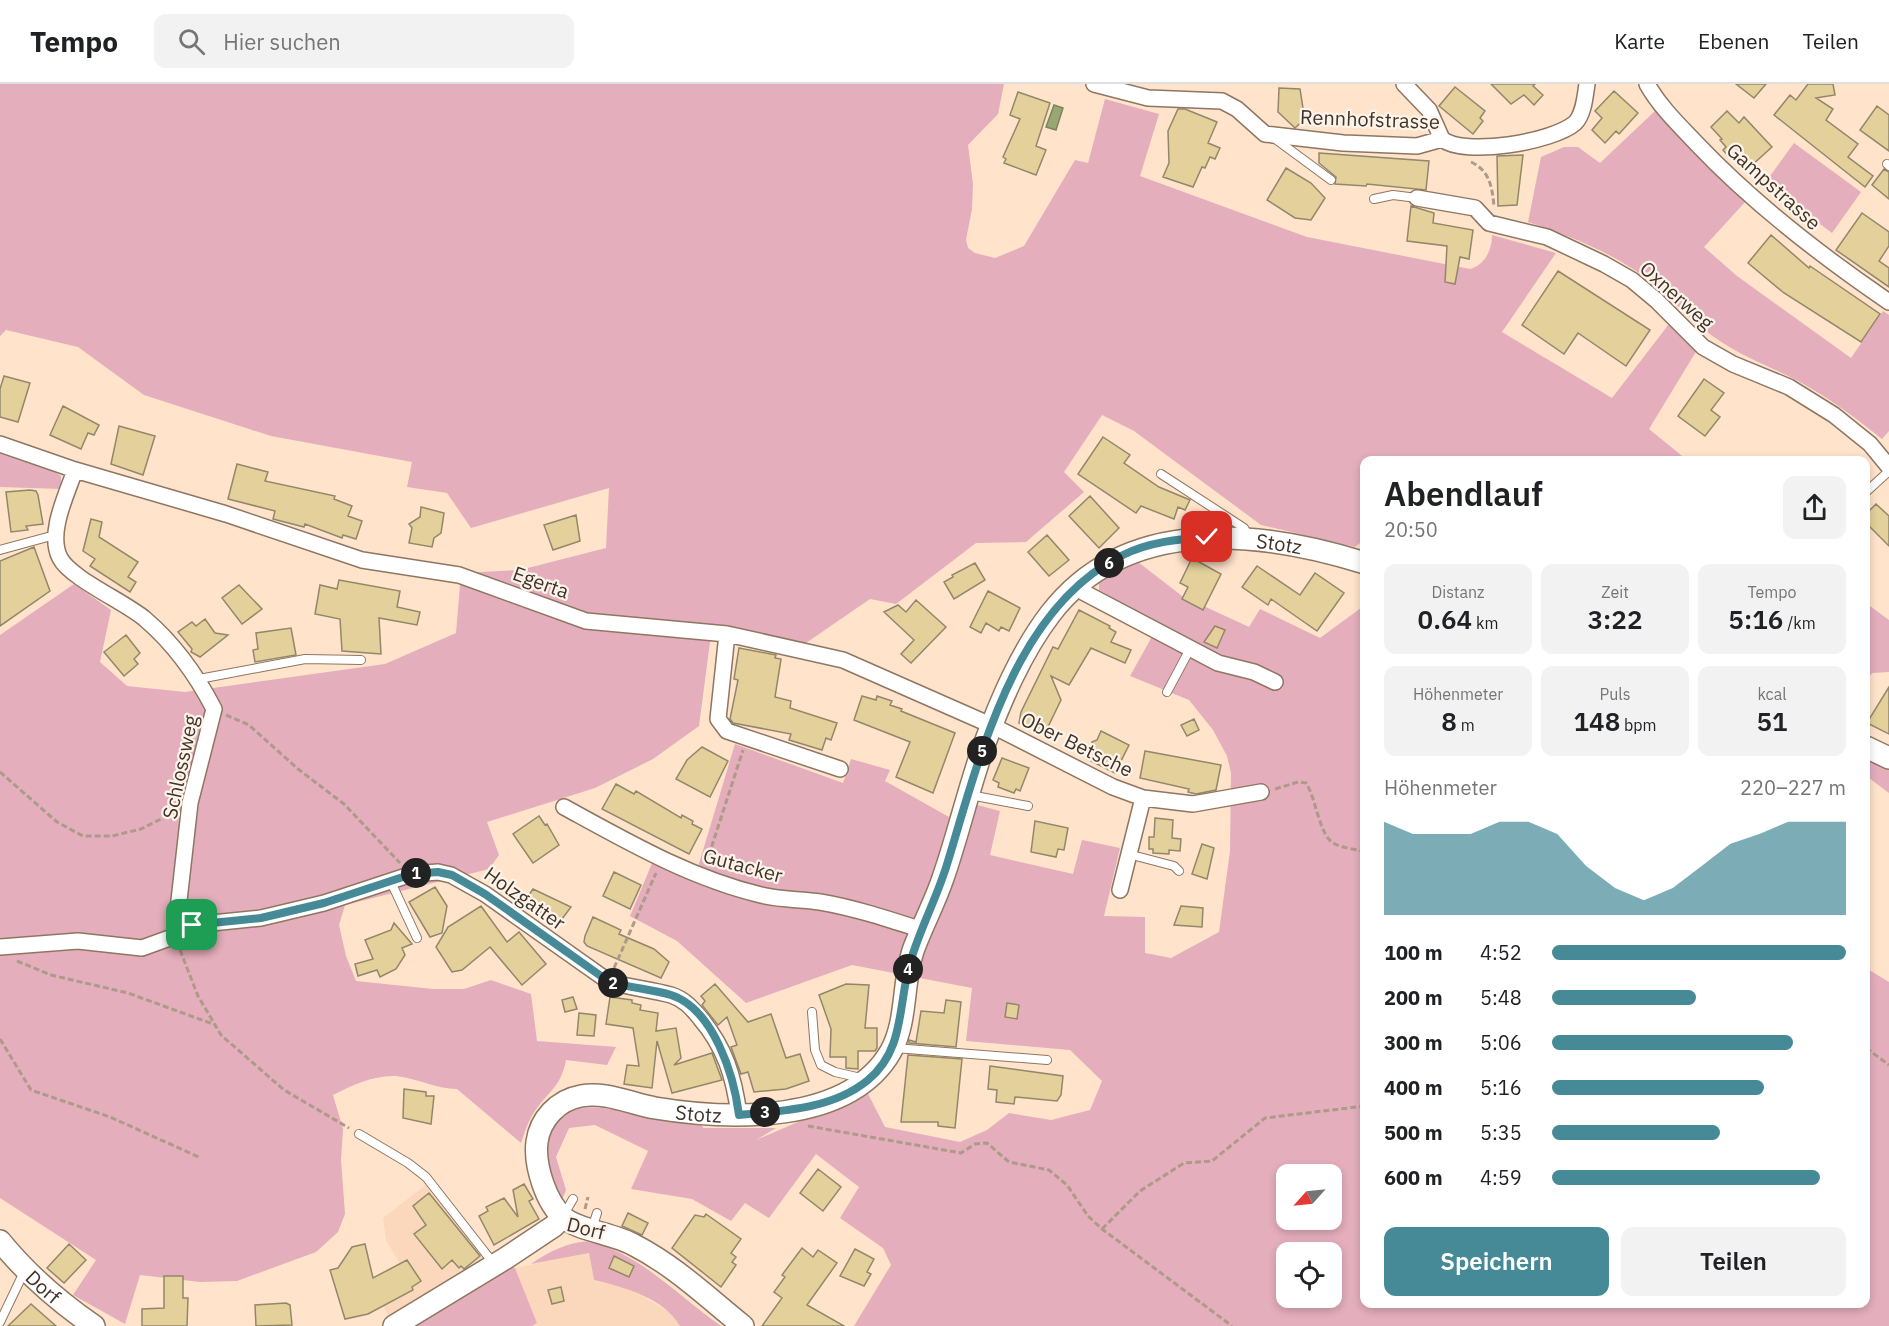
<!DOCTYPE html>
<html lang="de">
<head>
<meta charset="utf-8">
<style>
	body { margin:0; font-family:"IBM Plex Sans",sans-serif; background:#f2f2f2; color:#202124; height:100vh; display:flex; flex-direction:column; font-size:22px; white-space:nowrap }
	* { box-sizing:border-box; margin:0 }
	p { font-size:20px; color:#757577 }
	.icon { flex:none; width:33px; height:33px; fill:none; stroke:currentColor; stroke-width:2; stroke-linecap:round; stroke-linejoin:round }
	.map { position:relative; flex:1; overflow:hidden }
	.side { position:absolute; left:1360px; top:372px; width:510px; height:852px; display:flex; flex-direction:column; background:#fff; border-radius:12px; box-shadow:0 3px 9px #0003 }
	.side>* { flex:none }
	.needle { width:39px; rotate:243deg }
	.fabs { position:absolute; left:1276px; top:1080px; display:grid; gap:12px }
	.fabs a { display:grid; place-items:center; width:66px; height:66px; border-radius:12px; background:#fff; box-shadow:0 3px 9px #0003; font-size:30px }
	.pin { position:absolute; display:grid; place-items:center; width:51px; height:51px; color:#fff; margin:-26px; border-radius:12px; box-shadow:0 3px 9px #0006 }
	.km { position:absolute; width:30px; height:30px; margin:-15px; border-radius:50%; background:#222; color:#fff; font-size:16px; line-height:30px; text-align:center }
	.round { display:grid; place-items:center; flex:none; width:63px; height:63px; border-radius:12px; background:#f2f2f2 }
	.summary { display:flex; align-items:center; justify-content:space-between; height:102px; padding:0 24px }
	h1 { font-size:33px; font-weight:600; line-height:45px }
	.figures { display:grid; grid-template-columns:repeat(3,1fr); gap:9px; height:102px; padding:6px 24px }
	.figures div { display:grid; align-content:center; border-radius:12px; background:#f2f2f2; text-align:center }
	.figures b { font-size:26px; font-weight:600 }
	.figures small { font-size:16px; font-weight:400 }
	.figures p { font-size:16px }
	.chart { height:168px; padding:12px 24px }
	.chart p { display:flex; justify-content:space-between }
	.chart svg { width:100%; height:108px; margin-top:6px; fill:#458a96; opacity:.7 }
	.action { display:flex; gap:12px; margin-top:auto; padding:12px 24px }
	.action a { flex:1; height:69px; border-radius:12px; background:#458a96; color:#fff; font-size:24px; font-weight:600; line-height:69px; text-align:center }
	.action a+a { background:#f2f2f2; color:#202124 }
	ul { padding:0 24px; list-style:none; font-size:20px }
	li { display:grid; grid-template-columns:96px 72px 1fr; align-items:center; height:45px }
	li i { height:15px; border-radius:8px; background:#458a96 }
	header { display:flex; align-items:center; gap:36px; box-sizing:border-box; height:84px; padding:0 30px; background:#fff; border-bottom:2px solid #e0e0e0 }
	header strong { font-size:28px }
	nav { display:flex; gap:33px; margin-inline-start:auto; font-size:21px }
	.search { width:420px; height:54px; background:#f2f2f2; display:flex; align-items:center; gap:15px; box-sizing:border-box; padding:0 21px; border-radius:12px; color:#757577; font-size:22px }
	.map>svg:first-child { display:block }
</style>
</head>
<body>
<header>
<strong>Tempo</strong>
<div class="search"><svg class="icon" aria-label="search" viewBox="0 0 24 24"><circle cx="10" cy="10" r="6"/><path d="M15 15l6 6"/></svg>Hier suchen</div>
<nav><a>Karte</a><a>Ebenen</a><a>Teilen</a></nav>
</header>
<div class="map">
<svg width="1889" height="1242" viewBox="0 0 1889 1242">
	<rect width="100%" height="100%" fill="#ffe3cb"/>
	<path fill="#fbd8bc" d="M433,1095l61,77 -80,65 3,5h-23l-25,-46 31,-16 -14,-24 -3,-22z
		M589,1169l5,27 36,9 44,26 6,11h-148l5,-3 -22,-55z"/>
	<path fill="#e5aebc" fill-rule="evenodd" d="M0,0h1004l-6,30 -30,31 5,39 -1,25 -6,31 2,8 7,5 20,5 29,-12 51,-86 13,3 17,-64 54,15 -19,62 167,61 163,32c15,-4 22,-19 22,-34l64,18 -54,79 110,66 57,-74 28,26 -48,79 38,31h-322v79l-10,8 -94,-22 -127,-94 -32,-16 -38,57 20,20 -58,50 -50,1 -80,61 -26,-5 -64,44 -75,-16 -21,15 -11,84 -46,33 -58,29 -108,34 12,33 -10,14 -144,36 -6,20 7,31 10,25 77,8h31l27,-9 40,14 6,47 79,6 -9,18 -41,-5c-5,29 -22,34 -34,56 -5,8 -8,18 -11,27l-64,-54c-21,0 -40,-11 -61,-13 -23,-1 -43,9 -63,19l10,34 -2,31 4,54 -7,18 -22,20 -79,29 -37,1 -60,-7 -15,49 -52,-29 23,-35 -96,-62v-563l74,-51 37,26 -11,52 27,24 58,6 200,-28 71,-31 5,-60 59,-3 86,-22 3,-60 -138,40 -24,-35 -40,-6 5,-25 -141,-26 -127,-41 -66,-48 -72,-17 -6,6z
		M1656,26l90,91 -42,46 33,29 114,82 32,-47 6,4v116l-7,8c-26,-21 -53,-41 -82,-57 -26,-14 -53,-23 -77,-39 -27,-17 -46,-39 -69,-59 -36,-29 -83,-48 -126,-62l13,-65 23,-10h14l22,16z
		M1794,59l67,49 -29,41 -67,-50z
		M0,368l49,16 12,8v13l-61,-2z
		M1138,478l44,34 67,31 11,-18 60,29 45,-33v699h501v-336l23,14v344h-1035l37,-61 -8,-17 -43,-30 19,-31 -43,-33 -47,64 -24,-15 -14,18 -39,-22 -61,-10 17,-38 -53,-26 -26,3 -13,29 10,33 -4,10c-10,-21 -20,-43 -11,-66 16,-41 64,-24 95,-17 19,4 37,6 56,7l1,4h73l-20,12 93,-40 16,-12 20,39 75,15 27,-12 22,-17 42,7 39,-10 12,-29 -32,-31 -104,-9 6,-53 -120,-23 -106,38 -69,-62 -47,-25 28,-67 40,18 37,-123 108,39 8,-24 39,11 -5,11 64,36 6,-18 45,12 -10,44 83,19 9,-34 38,8 -16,68 41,1v36l26,5 48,-26 11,-81 1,-78 -4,-17 -14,-26 -24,-30 -59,-24 29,-52 -60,-34v-8zM1287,1090h45v46h-45zM1287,1168h45v46h-45z
		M1866,519l23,17v52l-17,1 -6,9z
		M1866,672l23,14v23l-20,-15 -3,2z
		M589,1157c53,14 89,55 132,85h-41c-16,-28 -56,-39 -86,-46l-5,-27 -58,11c19,-13 35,-21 58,-23z
		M495,1181l20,3 22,55 -5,3h-115l-3,-6z"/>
	<path fill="#99a773" stroke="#7e845d" stroke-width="1.5" d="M1054,21l9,3 -7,22 -10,-3z"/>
	<path fill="#e3d09a" stroke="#92876a" stroke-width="1.5" d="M1491,0h44l-2,2 10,9 -9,10 -10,-10 -13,9z
		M1736,0h30l-12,14z
		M1808,0h25l2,11 -19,3 17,11 -7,11 32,24 -10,13 25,19 -8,11 -91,-72 16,-20 6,5z
		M1455,3l30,24 -5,7 3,3 -10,13 -34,-28z
		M1279,4l21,1 3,19 7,6 -15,14 -17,-16z
		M1614,7l24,22 -19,21 -3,-3 -11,12 -13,-13 10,-12 -7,-7z
		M1018,8l32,11 -14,43 10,4 -10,25 -32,-12 2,-4 -3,-2 17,-38 -10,-4z
		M1877,22l12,9v36l-29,-21z
		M1178,25h7l32,13 -9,21 12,5 -5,11 -5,-2 -5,11 -3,-1 -9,20 -30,-10 6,-14 -1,-32z
		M1727,27l12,12 5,-6 28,30 -21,19 -6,-6 -4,3 -7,-7 -3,3 -8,-9 3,-3 -6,-7 2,-1 -11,-12z
		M1319,69l110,8 -3,29 -59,-6 -1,2 -31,-2 1,-7 -17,-14z
		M1523,71l-6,50 -19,1 -1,-50z
		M1286,84l25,15 14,15 -14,22 -16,-2 -28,-18z
		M1884,85l5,3v27l-17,-14z
		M1411,122l23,7 -1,10 40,7 -4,29 -9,-2 -5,27 -10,-2 2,-36 -40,-5z
		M1862,129l27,19v14l-10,15 10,7v19l-53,-37z
		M1771,151l38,33 1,-2 70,48 -19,28 -77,-49 -36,-30z
		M1558,187l92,59 -24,36 -48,-33 -14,21 -42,-29z
		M4,292l26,7 -12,39 -18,-5v-28z
		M1704,295l20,14 -13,17 9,7 -15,19 -27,-20z
		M63,322l36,19 -5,10 -6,-2 -7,16 -31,-14z
		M119,342l36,10 -12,39 -32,-11z
		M1103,353l27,18 -6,8 35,24 31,13 -5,10 -7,-3 -4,12 -33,-13 -5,7 -58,-39z
		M237,380l31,8 -3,9 70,15 -1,3 18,7 -4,10 14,5 -6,18 -13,-4 -1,3 -37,-14 -1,3 -31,-8 2,-8 -47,-12z
		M30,406l6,1 2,4 5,29 -17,2 2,4 -17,2 -5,-40z
		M1090,412l29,32 -20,20 -30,-32z
		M1876,420l13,12v30l-23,-23v-9z
		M421,423l23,6 -3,20 -7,5 -2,9 -23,-4 3,-15 -3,-4 11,-7z
		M576,431l4,26 -27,9 -9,-25z
		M91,435l11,3 -3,15 39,25 -10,15 8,5 -6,10 -40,-26 5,-7 -12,-8z
		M1047,451l22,25 -20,16 -21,-24z
		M34,463l16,44 -50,35v-65z
		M1192,474l29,16 -18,36 -21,-11 6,-12 -8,-4z
		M975,479l10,17 -31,19 -10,-17 9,-5 -1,-2z
		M1257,482l43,29 15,-22 29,20 -27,38 -46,-32 -3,6 -26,-18z
		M339,496l61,11 -3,16 23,5 -3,13 -38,-7 2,36 -39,-3 -2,-32 -25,-5 5,-29 17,4z
		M239,501l23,24 -20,15 -20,-26z
		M988,507l32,17 -11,23 -8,-4 -2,4 -13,-8 -5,10 -11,-6z
		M916,516l30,27 -35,36 -10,-9 13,-14 -30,-28 14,-7 8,7z
		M1079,526l31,16 -1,2 7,4 -5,10 20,8 -6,13 -34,-15 -22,37 -18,-9 10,24 -16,33 -26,-10 2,-11 32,-65 5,2z
		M205,535l10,14 13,2 -28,22 -9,-5 1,-3 -14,-17 14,-10 4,4z
		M1215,542l10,4 -8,18 -13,-6z
		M291,544l5,27 -41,7 -2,-12 5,-1 -2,-16z
		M126,551l14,18 -6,6 4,5 -14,12 -20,-24z
		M739,564l37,7 -1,3 6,1 -6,38 16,4 -1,7 47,15 -6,17 -5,-2 -4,12 -33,-10 2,-6 -58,-11 -3,-4 8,-39 -4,-1z
		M1889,603v47l-20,-10 -1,-3z
		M862,612l14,4 1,-4 15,5 -2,4 12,4 -1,2 54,22 -22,60 -37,-16 14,-35 -56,-22z
		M1194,635l5,11 -12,6 -6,-11z
		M1101,647l28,14 -14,28 -28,-14 6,-11 -1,-6 5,-2z
		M702,663l26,14 -18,36 -34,-18 11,-19z
		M1145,667l76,14 -5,25 -20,4 -8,-2 1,-3 -49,-11z
		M1002,674l27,10 -9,23 -4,-2 -2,4 -16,-6 1,-4 -6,-3z
		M616,700l18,10 2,-3 45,27 1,-3 11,6 -1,3 10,5 -13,25 -87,-45z
		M539,732l6,9 2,-1 12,21 -26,18 -20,-29z
		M1155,734l18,2 -1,18 9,1 -1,12 -11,-1v4l-16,-1v-4h-4v-12h5z
		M1035,737l33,7 -4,22 -6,-1 -2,8 -25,-5z
		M1202,760l12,4 -7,31 -15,-5z
		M614,788l27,13 -11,24 -27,-13z
		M435,803l12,19 -5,27 -12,4 -21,-35z
		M533,805l38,18 -12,16 -35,-21z
		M481,822l26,36 12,-10 27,32 -24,21 -32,-38 -28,23 -10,2 -16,-25 12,-20z
		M1181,822l22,2 -1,19 -28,-2z
		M593,833l28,13 -2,4 35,15 15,13 -8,16 -74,-32 -3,-4 1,-6z
		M394,839l18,21 -10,4 3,7 -9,14 -16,8 -3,-7 -19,6 -3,-12 18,-5 -8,-19 26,-10z
		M715,900l33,38 23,-8 15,44 14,-4 9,27 -23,8 -32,3 -6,-20 -7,2 -10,-27 6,-2 -10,-28 -9,8 -16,-20 3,-4 -4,-5z
		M846,900l23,1 -4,43h12v20l-2,3h-17v18l-12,-1v-11h-16l1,-28 -12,-34z
		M573,913l4,12 -12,3 -3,-12z
		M610,913l22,3v3l9,2 -1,5 18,3 -2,18 20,-3 5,30 -7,7 38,-12 10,27 -50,13 -15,-52 -5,47 -28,-4 3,-19 12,1 -6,-38 -27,-4z
		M946,916l15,2 -5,45 -47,-4v-3l7,2 5,-31 23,2z
		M1007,919l12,2 -2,14 -12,-2z
		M579,929l17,2 -2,21 -17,-1z
		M908,971l54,4 -7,69 -17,-2v-4h-37z
		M990,982l73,10 -2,19 -4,6 -42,-4 -1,7 -18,-2 1,-12 -9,-1z
		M404,1005l22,3v4h8l-3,28 -28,-6z
		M818,1085l23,18 -18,24 -23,-18z
		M524,1100l9,15 -4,2 10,18 -45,26 -15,-29 9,-5 -2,-4 18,-9 14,19 -5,-27z
		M429,1109l51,63 -16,13 -3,-3 -2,2 -7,-8 -10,9 -28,-35 12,-9 -13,-19z
		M628,1129l20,10 -6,12 -20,-9z
		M706,1130l35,25 -10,14 5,4 -4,5 4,3 -15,22 -49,-39 23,-33 9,2z
		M69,1160l17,16 -22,23 -17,-15z
		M365,1160l8,34 34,-18 14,21 -9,6 1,3 -45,24 -23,5 -15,-49 8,-2 14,-21z
		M802,1164l11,9 5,-7 19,13 -30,42 37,21h-82l20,-28 -8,-6 11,-15 -3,-2z
		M855,1165l19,10 -7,13 4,2 -7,12 -24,-10z
		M614,1172l20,10 -5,11 -20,-9z
		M164,1192h19v22h5l-1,28h-45v-17l22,-1z
		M561,1203l3,14 -12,3 -4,-14z
		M286,1219l4,2 2,20 -36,1 -1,-21z
		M31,1220l25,22h-48z"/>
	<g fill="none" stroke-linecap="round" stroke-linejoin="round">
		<defs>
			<path id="lane" d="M1274,54l57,42
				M1887,80l2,2
				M1374,115l19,-4 24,3
				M1161,390l83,54 4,7
				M1866,408l23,-21
				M0,466l55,-15
				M199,595l106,-20 56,1
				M1167,608l23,-43
				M970,711l58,11
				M1128,770l46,12 5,5
				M391,798l26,56
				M812,928l3,38 6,15 14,7 26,6
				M895,964l152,12
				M359,1050l49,29 18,14 68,87
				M563,1132l10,-17
				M592,1145l5,-16
				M0,1238l24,-50"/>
			<path id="street" d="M1094,0l54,14 74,3 15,8 28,25 78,9 74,3 25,-7c22,18 111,3 133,-16 9,-9 10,-27 12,-39
				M1404,0l25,26 13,29
				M1647,0c13,23 32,41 50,60 58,61 123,111 192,158
				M1417,114l58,10 14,15 58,14 57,27 28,16 24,20 47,47 30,17 56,23 45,28 36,29 19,23
				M0,360l75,26 151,44 136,46 97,15 127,46 141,13 116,26 150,66 120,61 30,11 50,6 68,-12
				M75,386c-8,24 -28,63 -15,88 10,20 65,44 85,61 28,24 52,57 69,90l-24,94 -15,133
				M1077,502l6,6 135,71 36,9 21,10
				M727,550l-9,85 9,12 113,38
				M564,723c64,35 126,71 197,88 19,5 40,4 59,7 35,6 68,17 102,28
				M1120,806l23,-92
				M0,863l78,-6 64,7 33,-12 17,-11 69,-7 63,-15 88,-29 26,-2 13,3 34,19 123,87c21,7 43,8 63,14 13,4 21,13 29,23 25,29 34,59 39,97"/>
			<g id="secondary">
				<path d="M1866,663l23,11"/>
				<path id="s1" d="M0,1157c27,33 59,61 94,85"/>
				<path d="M394,1242l112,-68 48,-32 8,-9"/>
				<path id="s2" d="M743,1242c-36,-29 -68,-60 -109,-81 -19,-11 -56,-15 -70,-27 -18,-15 -30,-53 -27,-76 3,-23 21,-42 44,-46 24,-5 51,8 74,12 73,12 194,17 236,-57 17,-31 11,-71 23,-103 9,-24 21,-46 29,-70 15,-43 25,-87 40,-130 17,-46 38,-96 68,-135 76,-98 208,-83 314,-50"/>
			</g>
		</defs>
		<use href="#lane" stroke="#8f7661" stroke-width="10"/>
		<use href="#street" stroke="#8f7661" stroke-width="18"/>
		<use href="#secondary" stroke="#8f7661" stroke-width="24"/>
		<path stroke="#ae9a88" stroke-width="3" stroke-dasharray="6 3" stroke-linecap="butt" d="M1471,78c19,9 21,25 23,44
			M226,631l23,10 49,44 46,35 56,59
			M0,688l57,50 26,14h29l29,-7 34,-17
			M1275,705l23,-7 8,1c10,15 13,51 27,60 9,5 22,6 32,9
			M706,780l37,-114
			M180,866l18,46 23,39 63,55 65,38
			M17,877l34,14 77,18 85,31
			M614,884l42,-95
			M0,955l31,51 79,27 91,41
			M1866,964l23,17
			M808,1042l153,27 14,-9 12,-1 22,19 40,8 18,15 21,31 14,13 130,97
			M585,1125l3,-12
			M1102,1145l38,-38 44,-28 28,-2 53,-43 100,-12"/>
		<use href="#lane" stroke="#fff" stroke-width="8"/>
		<use href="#street" stroke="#fff" stroke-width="15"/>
		<use href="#secondary" stroke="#fff" stroke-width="21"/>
	</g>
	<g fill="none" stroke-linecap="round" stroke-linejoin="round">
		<defs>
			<path id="route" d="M192,841l69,-7 63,-15 88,-29 26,-2 14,3 33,19 123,87c21,7 43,8 63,14 43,14 63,81 68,120 44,-4 94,-6 129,-35 37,-30 30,-76 42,-117 10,-35 28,-67 38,-102 32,-105 67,-254 175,-306 26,-13 56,-16 84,-18"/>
		</defs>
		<use href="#route" stroke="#fff" stroke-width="12"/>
		<use href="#route" stroke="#458a96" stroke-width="8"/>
	</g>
	<g text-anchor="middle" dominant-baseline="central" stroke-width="4.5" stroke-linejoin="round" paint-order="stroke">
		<g font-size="20" fill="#3f342b" stroke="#fff4ea">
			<text transform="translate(1370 35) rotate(2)">Rennhofstrasse</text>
			<text transform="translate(1774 102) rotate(42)">Gampstrasse</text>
			<text transform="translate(1677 211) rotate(42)">Oxnerweg</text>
			<text stroke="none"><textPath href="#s2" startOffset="1416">Stotz</textPath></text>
			<text transform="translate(541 498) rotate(20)">Egerta</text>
			<text transform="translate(1077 660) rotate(26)">Ober Betsche</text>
			<text transform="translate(180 683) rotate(-78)">Schlossweg</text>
			<text transform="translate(743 781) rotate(15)">Gutacker</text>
			<text transform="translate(525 814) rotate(35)">Holzgatter</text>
			<text stroke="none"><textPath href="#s2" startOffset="482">Stotz</textPath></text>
			<text transform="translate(586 1144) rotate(14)">Dorf</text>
			<text stroke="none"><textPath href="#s1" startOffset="63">Dorf</textPath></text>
		</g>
	</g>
</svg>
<div class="fabs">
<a><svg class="needle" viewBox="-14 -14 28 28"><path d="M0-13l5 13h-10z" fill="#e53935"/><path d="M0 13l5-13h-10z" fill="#757577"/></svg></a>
<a><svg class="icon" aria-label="locate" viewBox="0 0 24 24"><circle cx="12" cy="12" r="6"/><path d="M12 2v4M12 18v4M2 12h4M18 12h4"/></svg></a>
</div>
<div class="pin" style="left:192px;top:841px;background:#1e9e55"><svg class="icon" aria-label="arrive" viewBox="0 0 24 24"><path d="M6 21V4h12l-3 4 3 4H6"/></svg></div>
<div class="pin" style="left:1207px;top:453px;background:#d93025"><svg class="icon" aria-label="check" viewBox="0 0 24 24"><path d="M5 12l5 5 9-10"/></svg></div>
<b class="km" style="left:416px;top:789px">1</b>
<b class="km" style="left:613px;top:899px">2</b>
<b class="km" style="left:765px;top:1028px">3</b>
<b class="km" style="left:908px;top:885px">4</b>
<b class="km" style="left:982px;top:667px">5</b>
<b class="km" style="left:1109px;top:479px">6</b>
<section class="side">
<div class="summary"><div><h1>Abendlauf</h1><p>20:50</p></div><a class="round"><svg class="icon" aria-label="share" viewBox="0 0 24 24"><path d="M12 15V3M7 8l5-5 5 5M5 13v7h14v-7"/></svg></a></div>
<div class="figures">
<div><p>Distanz</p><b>0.64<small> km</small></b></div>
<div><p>Zeit</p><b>3:22</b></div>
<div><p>Tempo</p><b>5:16<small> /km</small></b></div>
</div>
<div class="figures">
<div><p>Höhenmeter</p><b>8<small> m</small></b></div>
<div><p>Puls</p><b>148<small> bpm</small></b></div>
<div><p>kcal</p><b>51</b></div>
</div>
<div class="chart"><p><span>Höhenmeter</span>220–227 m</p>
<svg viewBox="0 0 160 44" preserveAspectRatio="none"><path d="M0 44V6L10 11L20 11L30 11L40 6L50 6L60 11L70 24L80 33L90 38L100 33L110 24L120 15L130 11L140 6L150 6L160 6V44z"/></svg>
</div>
<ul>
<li><b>100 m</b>4:52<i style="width:100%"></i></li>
<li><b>200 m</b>5:48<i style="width:49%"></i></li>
<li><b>300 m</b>5:06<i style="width:82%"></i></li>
<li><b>400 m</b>5:16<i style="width:72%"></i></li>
<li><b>500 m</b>5:35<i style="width:57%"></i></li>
<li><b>600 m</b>4:59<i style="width:91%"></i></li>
</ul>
<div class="action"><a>Speichern</a><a>Teilen</a></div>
</section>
</div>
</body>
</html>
